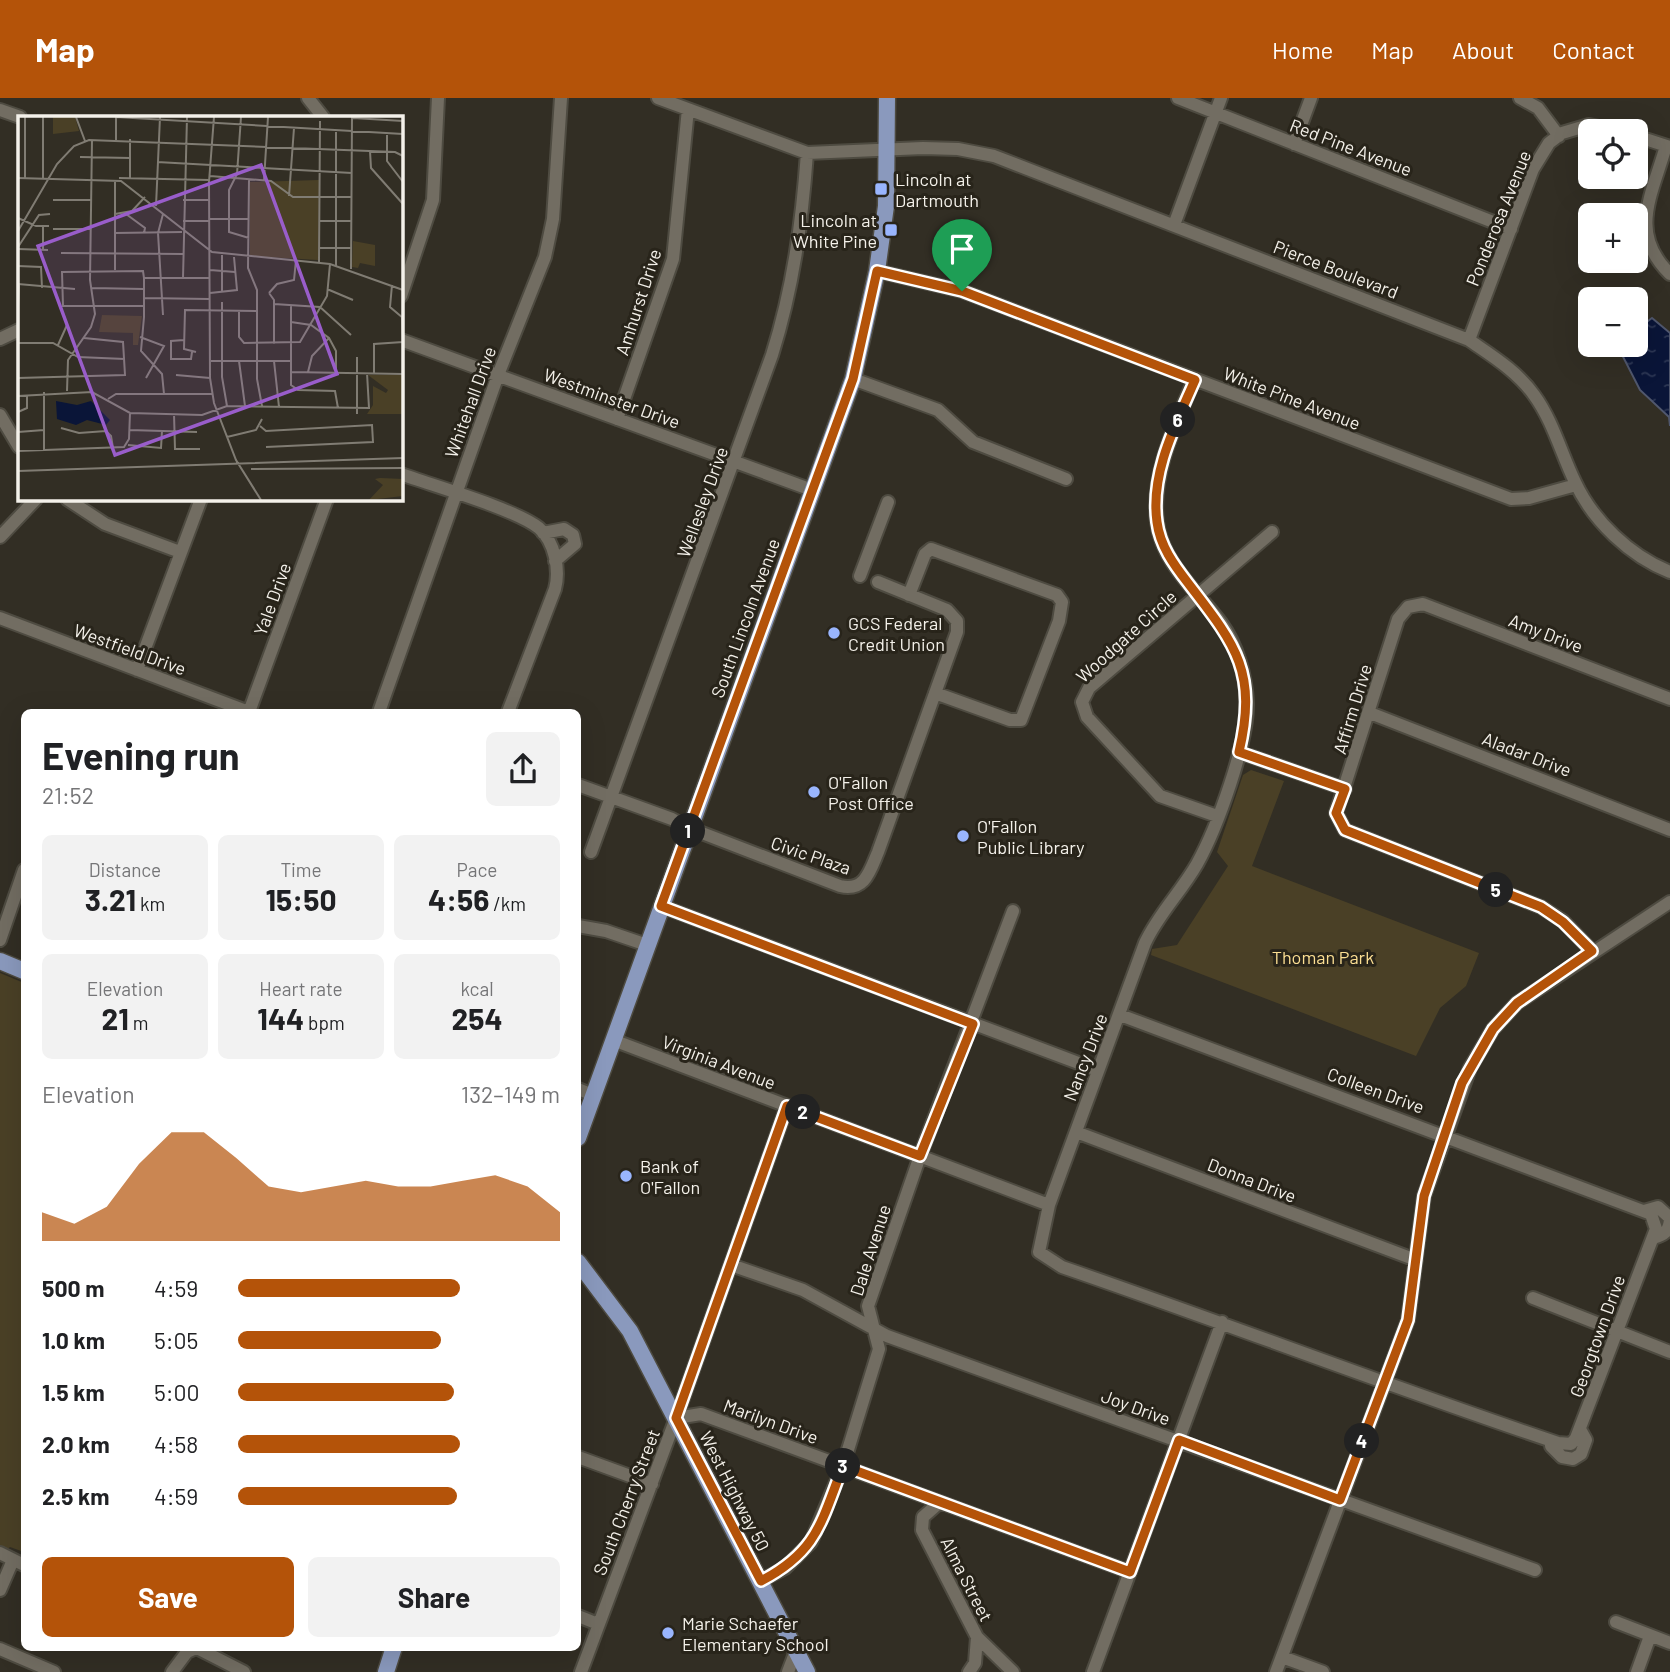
<!DOCTYPE html>
<html lang="en">
<head>
<meta charset="utf-8">
<style>
	body { margin:0; font-family:Barlow,sans-serif; background:#f2f2f2; color:#202124; height:100vh; display:flex; flex-direction:column; font-size:26px; white-space:nowrap }
	* { box-sizing:border-box; margin:0 }
	p { font-size:23px; color:#757577 }
	.icon { flex:none; width:38px; height:38px; fill:none; stroke:currentColor; stroke-width:2; stroke-linecap:round; stroke-linejoin:round }
	.map { position:relative; flex:1; overflow:hidden }
	.details { position:absolute; left:21px; top:611px; width:560px; height:942px; display:flex; flex-direction:column; background:#fff; border-radius:10px; box-shadow:0 7px 28px #0002 }
	.details>* { flex:none }
	.tools { position:absolute; left:1578px; top:21px; display:grid; gap:14px }
	.tools a { display:grid; place-items:center; width:70px; height:70px; border-radius:10px; background:#fff; box-shadow:0 7px 28px #0002; font-size:35px }
	.pin { position:absolute; display:grid; place-items:center; width:60px; height:60px; color:#fff; margin:-72px -30px; border-radius:50% 50% 50% 0; rotate:-45deg; box-shadow:0 0 7px #0007 }
	.pin .icon { rotate:45deg }
	.km { position:absolute; width:35px; height:35px; margin:-18px; border-radius:50%; background:#222; color:#fff; font-size:19px; line-height:35px; text-align:center }
	.round { display:grid; place-items:center; flex:none; width:74px; height:74px; border-radius:10px; background:#f2f2f2 }
	.headline { display:flex; align-items:center; justify-content:space-between; height:119px; padding:0 21px }
	h1 { font-size:38px; font-weight:700; line-height:52px }
	.figures { display:grid; grid-template-columns:repeat(3,1fr); gap:10px; height:119px; padding:7px 21px }
	.figures div { display:grid; align-content:center; border-radius:10px; background:#f2f2f2; text-align:center }
	.figures b { font-size:30px; font-weight:700 }
	.figures small { font-size:19px; font-weight:400 }
	.figures p { font-size:19px }
	.chart { height:196px; padding:14px 21px }
	.chart p { display:flex; justify-content:space-between }
	.chart svg { width:100%; height:126px; margin-top:7px; fill:#b45309; opacity:.7 }
	.primary-button { display:flex; gap:14px; margin-top:auto; padding:14px 21px }
	.primary-button a { flex:1; height:80px; border-radius:10px; background:#b45309; color:#fff; font-size:28px; font-weight:700; line-height:80px; text-align:center }
	.primary-button a+a { background:#f2f2f2; color:#202124 }
	ul { padding:0 21px; list-style:none; font-size:23px }
	li { display:grid; grid-template-columns:112px 84px 1fr; align-items:center; height:52px }
	li i { height:18px; border-radius:9px; background:#b45309 }
	header { display:flex; align-items:center; gap:42px; box-sizing:border-box; height:98px; padding:0 35px; background:#b45309; color:#fff }
	header strong { font-size:33px }
	nav { display:flex; gap:38px; margin-inline-start:auto; font-size:24px }
	.map>svg:first-child { display:block }
</style>
</head>
<body>
<header>
<strong>Map</strong>
<nav><a>Home</a><a>Map</a><a>About</a><a>Contact</a></nav>
</header>
<div class="map">
<svg width="1670" height="1574" viewBox="0 0 1670 1574">
	<defs>
		<pattern id="water-ripples" width="26" height="14" patternUnits="userSpaceOnUse" patternTransform="scale(1.75)"><rect width="26" height="14" fill="#0a1538"/><path d="M2 4q2-2 4 0t4 0M15 11q2-2 4 0t4 0" fill="none" stroke="#2e3855"/></pattern>
	</defs>
	<rect width="100%" height="100%" fill="#322e24"/>
	<path fill="#4a4026" d="M1251,672l33,11 -32,85 227,87 -13,33 -26,22 -24,48 -265,-101 1,-6 25,-4 51,-79 -11,-14 26,-77z
		M0,875l24,10v569l-14,-5 -10,9z"/>
	<path fill="url(#water-ripples)" stroke="#50576d" stroke-width="2" d="M1652,220l18,15v93l-1,-9 -29,-27 -23,-45h19v-15z"/>
	<g fill="none" stroke-linecap="round" stroke-linejoin="round">
		<defs>
			<path id="minor" d="M308,0l15,19
				M658,0l149,55 116,-5 35,1 36,7 475,184c23,16 48,31 65,55 19,26 27,58 41,87 18,39 55,74 95,90
				M1178,0l333,131
				M1520,0l18,10 21,28
				M0,12l20,7
				M1636,38l34,11
				M1294,46l17,-46
				M1666,48c-14,49 -38,87 4,128
				M1174,127l47,-127
				M877,173l85,20 549,208 18,-1 47,-13
				M401,198l32,-96 5,-102
				M0,241l19,-9
				M401,242l411,150
				M1469,242l64,-171 16,-26 13,-10 27,-8 32,6
				M853,281l85,31 35,32 93,37
				M0,317l19,32
				M617,321l56,-160 15,-150
				M401,376c33,12 114,35 138,54 16,14 21,42 16,61l-47,123
				M67,401l38,25 75,28
				M543,435l21,-4 9,6 2,9 -20,17
				M0,439l36,-38
				M860,478l28,-74
				M909,497l16,-41 6,-5 126,46 5,7 -3,19 -38,99h-11l-75,-27
				M0,520l249,94
				M137,572l64,-171
				M249,614l78,-213
				M379,614l119,-337 47,-118 8,-38 8,-121
				M1370,615l300,117
				M1239,654l106,37
				M578,687l94,34 17,9 151,58c25,6 30,-15 38,-34l79,-220v-11l-10,-11 -69,-28
				M1217,718l-57,-20 -73,-79 -5,-15 7,-14 183,-156
				M591,754l181,-497c21,-67 30,-132 35,-202
				M661,808l436,164
				M578,828l28,5 41,14
				M0,842l24,-70
				M1592,853l-29,-30 -22,-14 -196,-77 -9,-17 62,-194 10,-12 15,-3 247,95
				M1120,917l531,199 5,15 -80,209 -5,6 -13,-1c-167,-56 -330,-119 -496,-176l-23,-15 10,-47 96,-262c14,-30 36,-51 52,-79 20,-36 51,-121 50,-161 -1,-27 -10,-58 -26,-80 -23,-31 -59,-60 -64,-101 -6,-50 19,-98 37,-142
				M613,942l436,165
				M578,991l15,6
				M1076,1034l340,128
				M1644,1113l14,-4 12,11
				M1653,1140c11,-3 16,-6 17,-19
				M731,1167l72,25 84,46 648,234
				M1533,1200l137,54
				M676,1320l25,-4 429,158
				M1551,1343v5l11,11 11,2 8,-5 5,-14 -5,-9
				M578,1359l74,27
				M940,1404l-17,15 -1,13 55,107 36,35
				M0,1455l24,12
				M760,1483l25,-13 26,-26 32,-76 36,-117 -11,-43 52,-150 93,-245
				M0,1492l13,-30
				M578,1518l20,8
				M1616,1524l54,21
				M195,1549l49,25
				M0,1551l54,23
				M1282,1559l41,15
				M172,1574l15,-20 11,-5
				M581,1574l95,-254 111,-312
				M788,1574l8,-21
				M969,1574l6,-9 2,-26
				M1093,1574l129,-350
				M1276,1574l132,-352 16,-124 46,-128 23,-39 24,-26 153,-101
				M1637,1574l13,-36"/>
			<path id="major" d="M0,863l24,10
				M578,1040l275,-759 24,-108 9,-65 1,-108
				M578,1164l52,69 177,341
				M386,1574l8,-25"/>
		</defs>
		<use href="#minor" stroke="#4e4b41" stroke-width="16"/>
		<use href="#major" stroke="#4e4b41" stroke-width="19"/>
		<use href="#minor" stroke="#726d62" stroke-width="12"/>
		<use href="#major" stroke="#8a99bd" stroke-width="16"/>
	</g>
	<g fill="none" stroke-linecap="round" stroke-linejoin="round">
		<defs>
			<path id="route" d="M877,173l85,20 233,89c-19,44 -45,93 -38,142 3,24 17,43 31,61 47,61 70,88 51,169l106,37 -9,24 9,17 196,77 22,15 29,29 -75,52 -24,26 -31,54 -38,113 -16,124 -68,180 -161,-60 -49,132 -287,-106c-22,56 -25,85 -82,115l-85,-163 111,-312 133,50 53,-132 -312,-118 192,-527z"/>
		</defs>
		<use href="#route" stroke="#fff" stroke-width="14"/>
		<use href="#route" stroke="#b45309" stroke-width="9"/>
	</g>
	<g fill="#99b5fd" stroke="#28241a" stroke-width="2.5">
		<rect x="874" y="84" width="14" height="14" rx="3.5"/>
		<rect x="884" y="125" width="14" height="14" rx="3.5"/>
		<circle cx="834" cy="535" r="7"/>
		<circle cx="814" cy="694" r="7"/>
		<circle cx="963" cy="738" r="7"/>
		<circle cx="626" cy="1078" r="7"/>
		<circle cx="668" cy="1535" r="7"/>
	</g>
	<g text-anchor="middle" dominant-baseline="central" stroke-width="6" stroke-linejoin="round" paint-order="stroke">
		<g font-size="18" fill="#f4f1ea" stroke="#28241a">
			<text transform="translate(1351 49) rotate(21)">Red Pine Avenue</text>
			<text transform="translate(1498 120) rotate(-68)">Ponderosa Avenue</text>
			<text transform="translate(1336 171) rotate(21)">Pierce Boulevard</text>
			<text transform="translate(638 204) rotate(-72)">Amhurst Drive</text>
			<text transform="translate(612 300) rotate(20)">Westminster Drive</text>
			<text transform="translate(1292 300) rotate(21)">White Pine Avenue</text>
			<text transform="translate(470 304) rotate(-70)">Whitehall Drive</text>
			<text transform="translate(702 404) rotate(-70)">Wellesley Drive</text>
			<text transform="translate(272 501) rotate(-70)">Yale Drive</text>
			<text transform="translate(745 520) rotate(-70)">South Lincoln Avenue</text>
			<text transform="translate(1546 535) rotate(21)">Amy Drive</text>
			<text transform="translate(1126 538) rotate(-42)">Woodgate Circle</text>
			<text transform="translate(130 551) rotate(20)">Westfield Drive</text>
			<text transform="translate(1352 611) rotate(-73)">Affirm Drive</text>
			<text transform="translate(1527 656) rotate(21)">Aladar Drive</text>
			<text transform="translate(811 757) rotate(19)">Civic Plaza</text>
			<text transform="translate(1085 959) rotate(-69)">Nancy Drive</text>
			<text transform="translate(719 964) rotate(21)">Virginia Avenue</text>
			<text transform="translate(1376 992) rotate(20)">Colleen Drive</text>
			<text transform="translate(1252 1082) rotate(21)">Donna Drive</text>
			<text transform="translate(870 1152) rotate(-72)">Dale Avenue</text>
			<text transform="translate(1597 1238) rotate(-70)">Georgtown Drive</text>
			<text transform="translate(1136 1309) rotate(20)">Joy Drive</text>
			<text transform="translate(771 1323) rotate(20)">Marilyn Drive</text>
			<text transform="translate(735 1393) rotate(63)">West Highway 50</text>
			<text transform="translate(626 1404) rotate(-69)">South Cherry Street</text>
			<text transform="translate(967 1481) rotate(63)">Alma Street</text>
		</g>
		<g font-size="18" fill="#f4f1ea" stroke="#28241a" text-anchor="start">
			<text x="895" y="81">Lincoln at<tspan x="895" dy="21">Dartmouth</tspan></text>
			<text x="877" y="122" text-anchor="end">Lincoln at<tspan x="877" dy="21">White Pine</tspan></text>
			<text x="848" y="525">GCS Federal<tspan x="848" dy="21">Credit Union</tspan></text>
			<text x="828" y="684">O'Fallon<tspan x="828" dy="21">Post Office</tspan></text>
			<text x="977" y="728">O'Fallon<tspan x="977" dy="21">Public Library</tspan></text>
			<text x="640" y="1068">Bank of<tspan x="640" dy="21">O'Fallon</tspan></text>
			<text x="682" y="1525">Marie Schaefer<tspan x="682" dy="21">Elementary School</tspan></text>
		</g>
		<g font-size="18" fill="#fcdf93" stroke="#28241a">
			<text x="1323" y="859">Thoman Park</text>
		</g>
	</g>
	<g transform="translate(18 18)">
		<rect width="385" height="385" fill="#322e24"/>
		<path d="M362,362l23,1v17l-34,4 14,-15 -8,-6z" fill="#4a4026"/>
		<path d="M35,1h22l4,14 -26,3zM301,64l-1,80 -68,-4v-74zM335,125l22,4v21l-15,-3 -2,5 -6,-1zM84,199l40,1 -4,29h-5v-12l-34,-1zM350,259h35v39h-36l6,-9v-19l13,7 2,-3z" fill="#4a4026"/>
		<path d="M38,285l21,4 14,-4 19,19 -4,5 -19,-5 -11,5 -19,-6z" fill="#0a1538"/>
		<path fill="none" stroke="#807c73" stroke-width="2" d="M25,1v61M58,1l9,24M196,1l-5,65 1,196 4,25 22,57 25,40M223,1l-4,57 -8,16v42l20,6M335,2l50,3M318,14v136M369,17v28l16,21M112,23v39M98,24v-23l287,17M352,35l1,17 32,36M62,41l50,1M139,46l195,11M192,60l61,5 22,16h59M0,62l103,3 91,71 118,12 73,26M7,62v-61M101,62l90,2M97,64v90M231,64l-1,88 9,22v89l5,27M246,64l4,-63M271,80l5,-68M35,84h38M165,84h26M138,90l4,-89M97,98l17,-3 13,-14M108,98l19,14 -1,5M0,102l18,8h13M191,103h39M165,105h26M302,105h32M25,110v23M35,113h38M0,115l39,-67 17,-18 15,-6 306,12 8,4M97,117l67,-1M0,131l21,-32 11,-1M301,132h33M0,133l30,1M43,137l122,1M301,146l1,-141M0,150l23,1 1,21M333,153l1,-152M192,154l25,2M126,162h65M165,162l4,-161M0,168l57,5M374,169l-2,22 13,11M74,172l52,1M309,173l26,11M204,176v-37M192,177l27,-3 -3,-33M251,177l8,-9 17,-4 2,-20M251,177l5,7v44M126,182l65,1M204,186v75l5,29M256,188l46,3 31,28M273,189v80l7,5 37,1 3,17M125,190h-80l-1,-34 81,-1 1,7v39l-3,34 21,23 2,20M0,191l1,-22M221,195v26l5,6 56,-1 27,-46 3,-32M145,199l-5,-82 5,-19M384,201l1,25M273,206l20,3 18,13 7,13v22M122,221l24,9 -18,32M166,224l-13,1v18h20l1,-7M0,227h35l25,14 47,2M40,229l9,-20M178,236l-12,-3 1,-39 72,1M193,245h80M221,245l6,45M256,245l5,46M273,256l112,2M290,256l4,-16 17,-18M356,257v-29l29,-2M158,259l34,3M0,262l107,-3 -2,-33 -39,-4M49,275l1,-31 23,-33 4,-13 -5,-34 2,-140M26,276v59M0,280l74,-4 38,21 72,2 25,-9 142,2 -2,-35M90,283l8,-5h96M0,296l9,-4v-12M156,298l1,35h25M339,298v-57M242,310l6,5 106,-6 1,17 -107,5M43,312l18,5 27,-2 5,5 2,12M111,314l68,2M0,316l26,-2M209,321l29,-7 6,-11M110,329l33,3 1,-17M0,335l106,-4 5,-8 1,-26M233,353l152,-1M0,355l385,-13"/>
		<path fill="#995dca" fill-opacity="0.15" stroke="#995dca" stroke-width="3.5" d="M243,49l76,209 -222,81 -77,-209z"/>
		<rect width="385" height="385" fill="none" stroke="#f4f1ea" stroke-width="3.5"/>
	</g>
</svg>
<div class="tools">
<a><svg class="icon" aria-label="locate" viewBox="0 0 24 24"><circle cx="12" cy="12" r="6"/><path d="M12 2v4M12 18v4M2 12h4M18 12h4"/></svg></a>
<a>+</a>
<a>−</a>
</div>
<div class="pin" style="left:962px;top:193px;background:#1e9e55"><svg class="icon" aria-label="arrive" viewBox="0 0 24 24"><path d="M6 21V4h12l-3 4 3 4H6"/></svg></div>
<b class="km" style="left:688px;top:733px">1</b>
<b class="km" style="left:803px;top:1014px">2</b>
<b class="km" style="left:843px;top:1368px">3</b>
<b class="km" style="left:1362px;top:1343px">4</b>
<b class="km" style="left:1496px;top:792px">5</b>
<b class="km" style="left:1178px;top:322px">6</b>
<section class="details">
<div class="headline"><div><h1>Evening run</h1><p>21:52</p></div><a class="round"><svg class="icon" aria-label="share" viewBox="0 0 24 24"><path d="M12 15V3M7 8l5-5 5 5M5 13v7h14v-7"/></svg></a></div>
<div class="figures">
<div><p>Distance</p><b>3.21<small> km</small></b></div>
<div><p>Time</p><b>15:50</b></div>
<div><p>Pace</p><b>4:56<small> /km</small></b></div>
</div>
<div class="figures">
<div><p>Elevation</p><b>21<small> m</small></b></div>
<div><p>Heart rate</p><b>144<small> bpm</small></b></div>
<div><p>kcal</p><b>254</b></div>
</div>
<div class="chart"><p><span>Elevation</span>132–149 m</p>
<svg viewBox="0 0 160 44" preserveAspectRatio="none"><path d="M0 44V34L10 38L20 32L30 17L40 6L50 6L60 15L70 25L80 27L90 25L100 23L110 25L120 25L130 23L140 21L150 25L160 34V44z"/></svg>
</div>
<ul>
<li><b>500 m</b>4:59<i style="width:69%"></i></li>
<li><b>1.0 km</b>5:05<i style="width:63%"></i></li>
<li><b>1.5 km</b>5:00<i style="width:67%"></i></li>
<li><b>2.0 km</b>4:58<i style="width:69%"></i></li>
<li><b>2.5 km</b>4:59<i style="width:68%"></i></li>
</ul>
<div class="primary-button"><a>Save</a><a>Share</a></div>
</section>
</div>
</body>
</html>
